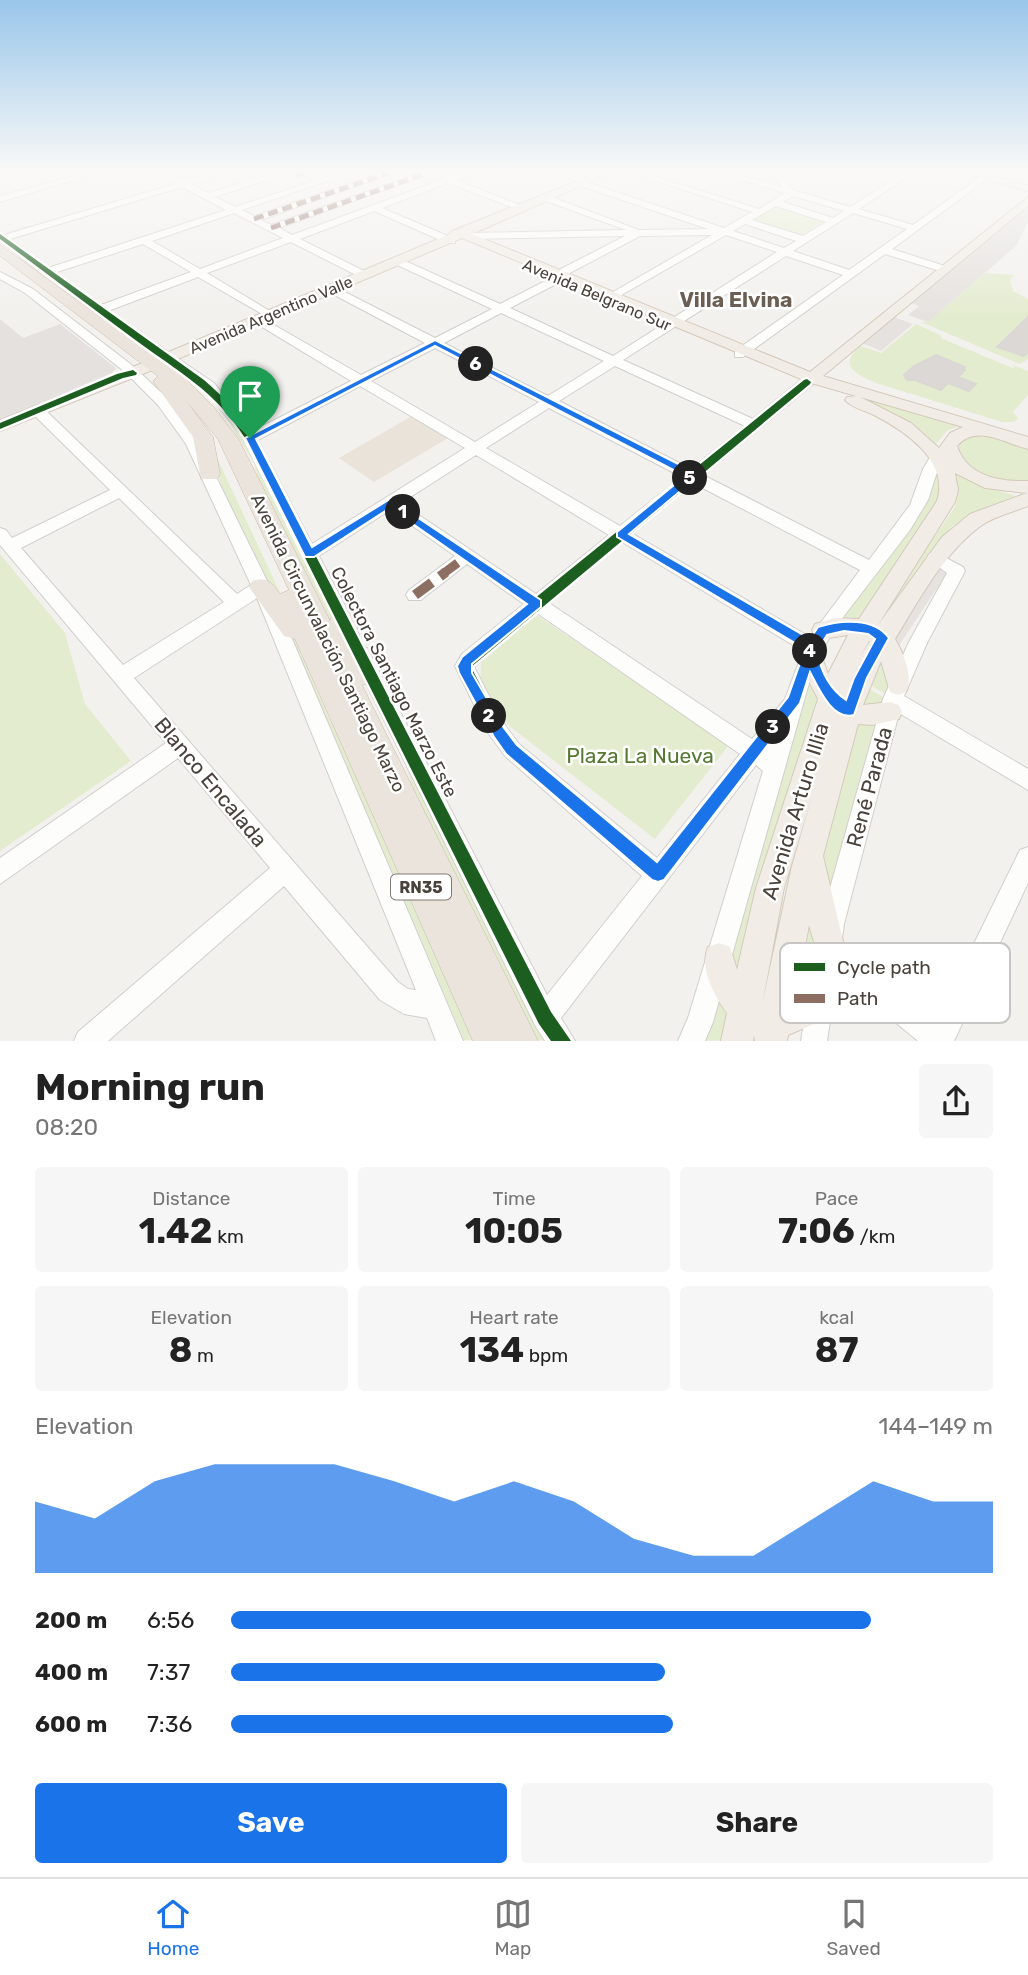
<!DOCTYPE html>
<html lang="en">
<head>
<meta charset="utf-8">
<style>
	body { margin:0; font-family:Rubik,sans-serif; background:#f6f6f6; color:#222; height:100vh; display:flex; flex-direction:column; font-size:26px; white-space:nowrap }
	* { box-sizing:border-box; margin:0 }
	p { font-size:23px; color:#767676 }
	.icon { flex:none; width:38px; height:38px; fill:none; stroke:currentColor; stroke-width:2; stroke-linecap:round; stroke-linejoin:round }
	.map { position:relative; height:1041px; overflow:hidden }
	.panel { display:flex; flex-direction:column; background:#fff; flex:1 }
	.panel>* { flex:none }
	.pin { position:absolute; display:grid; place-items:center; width:60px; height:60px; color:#fff; margin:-72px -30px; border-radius:50% 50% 50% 0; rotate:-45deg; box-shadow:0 0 7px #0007 }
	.pin .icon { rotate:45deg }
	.km { position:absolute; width:35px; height:35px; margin:-18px; border-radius:50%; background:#222; color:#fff; font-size:19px; line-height:35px; text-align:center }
	.round { display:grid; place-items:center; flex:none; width:74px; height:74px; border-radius:7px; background:#f6f6f6 }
	.overview { display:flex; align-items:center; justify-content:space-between; height:119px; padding:0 35px }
	h1 { font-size:38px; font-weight:700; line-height:52px }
	.stats { display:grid; grid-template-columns:repeat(3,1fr); gap:10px; height:119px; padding:7px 35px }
	.stats div { display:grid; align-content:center; border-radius:7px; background:#f6f6f6; text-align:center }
	.stats b { font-size:35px; font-weight:700 }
	.stats small { font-size:19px; font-weight:400 }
	.stats p { font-size:19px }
	.chart { height:196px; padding:14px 35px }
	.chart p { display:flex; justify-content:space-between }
	.chart svg { width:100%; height:126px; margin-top:7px; fill:#1a73e8; opacity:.7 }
	.cta { display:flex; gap:14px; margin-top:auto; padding:14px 35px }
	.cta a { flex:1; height:80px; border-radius:7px; background:#1a73e8; color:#fff; font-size:28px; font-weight:700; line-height:80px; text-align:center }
	.cta a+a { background:#f6f6f6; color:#222 }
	ul { padding:0 35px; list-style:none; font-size:23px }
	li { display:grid; grid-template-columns:112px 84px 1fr; align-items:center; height:52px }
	li i { height:18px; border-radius:9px; background:#1a73e8 }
	.tabs { display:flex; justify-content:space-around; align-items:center; height:98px; border-top:2px solid #e0e0e0; background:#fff; font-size:19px; color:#767676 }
	.tabs a { display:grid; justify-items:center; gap:4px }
	.tabs .selected { color:#1a73e8 }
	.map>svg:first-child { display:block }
</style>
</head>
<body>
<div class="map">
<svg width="1028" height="1041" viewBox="0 0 1028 1041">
	<rect width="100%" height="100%" fill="#f3f1ee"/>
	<path fill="#e5e1de" d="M0,319l23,19 37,-14 56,44 -4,5 -112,47z"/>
	<path fill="#e9e3da" d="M412,416l36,22 -74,44 -35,-24z"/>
	<path fill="#e4ecd0" d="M776,205l50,15 -26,16 -50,-16z
		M985,273l29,2 -4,5 3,11 15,8v60l-8,5 -99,-42h7z
		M916,324l24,11 3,4 72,30 -2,-4 15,6v24l-15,17 5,6 -4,4h-12l-126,-39c-21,-9 -39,-18 -15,-37l20,7z
		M860,397l98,28 1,1 -12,5 -11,13 -19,-16z
		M219,406l22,27 92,180 11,38 -82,-159 -8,-29z
		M982,435l13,1 33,14v31c-26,4 -58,-6 -70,-31 2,-12 13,-14 24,-15z
		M212,447l77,165c-33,-46 -69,-109 -77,-165z
		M935,469l4,11 1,17 -79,123 -24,1z
		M955,473l35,15 26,8 -40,15 -24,15 -72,102 -5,-3 80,-118 4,-16z
		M0,554l65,79 20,71 46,57 -131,90z
		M535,614l194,131 -74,94 -147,-114 -28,-42 1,-20z
		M291,631l38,87 34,59 113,263h-12l-176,-408z
		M885,652l7,32 -3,12 -19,-11 -2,3 20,12 -2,6 -25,3 -2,-2 10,-30z
		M359,666l187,374h-16l-102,-202 -22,-72z
		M807,671l13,23 -82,288 -9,-19z
		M878,719l-49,183 -11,-30 39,-147z
		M807,903l13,26 -8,62 -19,18z
		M717,990l13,28 -2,22 -25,1z"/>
	<path fill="#e5e2df" d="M1028,208v13l-12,25 -88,76 -20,-7 11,-9 -7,-3z
		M894,317l19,7 -32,27 -19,-8z
		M938,566l11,4 -53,80 -2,-15z"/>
	<path fill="#dbd8d5" stroke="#dbd8d4" stroke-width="2" d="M1028,317v35l-4,4 -27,-9z
		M936,355l29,12 -2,2 2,1 -7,7 18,7 -7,7 -21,-8 -7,7 -26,-10h-8l-3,-5 10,-9z"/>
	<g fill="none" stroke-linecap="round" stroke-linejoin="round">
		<defs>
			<path id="minor" d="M89,172h12l-101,30v-6z
				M155,172h10l19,9 31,-9h12l-36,12 17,9 70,-21h12l-75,25 20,10 106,-35h12l-111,38 12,6 130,-44h11l-134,48 10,5 152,-53 8,1 -152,55 13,7 149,-55v-3c12,-1 22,-6 34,-5l-19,8 71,28 -8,2 -71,-27 -66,25 73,31v4h-8l-73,-32 -74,28 68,34v4h-8l-69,-35 -84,31 66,40 2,2 -6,3 -71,-41 -90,34 106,72 39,48 98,-50 -97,-59v-4h8l99,57 64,-32 -98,-52v-4h8l100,51 57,-29 -99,-46v-4h8l99,45 53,-27 2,-5 70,-36 -158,3 -5,-3 5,-3 159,-3 -83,-30v-4h6l90,34 69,-1 -130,-44v-4l-24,-9h12l23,7v4l135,45 28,-16 -123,-40h12l118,37 26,-16 -68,-21h12l53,15 -11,-15h8l14,18 57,17 40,-25 -31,-10h13l24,6 10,-6h9l-56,37 54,16 70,-50 7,2 -98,72 56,18v4h-8l-55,-17 -142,103h-8v-6l108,-76 -57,-19 -163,104 130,59 49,-40h10v6l-109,90 166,85 41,-55 13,-36 9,-15 5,-2 7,5 -6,12 -10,31 -18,30 -73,95 -22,37 -102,360 -8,19h-27l10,-23 75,-247 -7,-6 -195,253 14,23h-30l-9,-14 -185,-374 2,-5 7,-2 7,2 180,347 95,-119 -137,-120 -17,-23 -33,-67 7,-12 62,-50 -57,-40 -46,36h-12l-3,-5 3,-5 46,-34 -65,-46 -71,46 37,71 -3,5 -6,2 -6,-2 -101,-200 -36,-43 -157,-111 -47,-37v-8l4,2 171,-51zM182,187l44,23 -178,58 -38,-29zM793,196l51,15 -11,7 -50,-16zM776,206l50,16 -23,14 -51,-16zM234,213l49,25 -83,31 -48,-28zM853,213l54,16 -58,41 -56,-19zM745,224l51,17 -12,7 -51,-17zM712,235l-111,64 10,2 115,-66 51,17 -164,104 -103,-48 52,-27 2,-5 76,-40zM143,244l48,28 -90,33 -47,-32zM501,313l103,48 -56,35 -104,-53zM435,348l104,54 -64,40 -104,-61zM615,366l130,60 -54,43 -132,-68zM360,386l105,62 -153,96 -54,-104zM549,408l133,69 -62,49 -134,-78zM476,455l133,80 -73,59 -135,-91zM693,483l167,87 -50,67 -177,-103zM622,542l181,109 -18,48 -33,40 -203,-136zM537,613l203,141 -83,104 -138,-114 -17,-23 -28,-54z
				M298,172h12l-17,5v-4z
				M0,272l33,17 100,77 35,33 32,45 70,143 193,454h-27l-9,-23 -23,-4 -24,-14 -96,-114 -176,155h-34l4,-9 192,-164 -92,-110 -178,126v-26l166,-115 -166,-198v-17l6,2 6,8 98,-48 -77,-76 -2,-3 2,-3h10l194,186 14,-9 -65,-141 -28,-39 -33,-33 -100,-79 -25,-14zM119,498l105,104 -101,63 -102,-117zM257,598l159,392 -8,-1 -10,-7 -264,-304z
				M935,552l28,15 2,4 -38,72 -23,53 124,73v21l-129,-77 -55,211 -3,21 95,76 84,-171 8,-3v36l-74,158h-36l-81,-67 -10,67h-26l19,-117 63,-225 26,-57 38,-69 -20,-15 2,-4z"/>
			<path id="major" d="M600,172h13l-141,62 338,138 218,-175v9l-205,170 205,61v12c-22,-5 -51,-26 -71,-3 10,30 42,36 71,35v25c-15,6 -33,10 -46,19 -38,27 -63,75 -87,114 8,13 19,38 11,53l-8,3 -8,-3 -9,-31 -18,44 27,-3 9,3 3,7 -3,7 -27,6 -14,-1 -35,132 20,85 -4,11 -11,4 -11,-4 -8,-27 -14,76 14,-15 11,-5 11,5 5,11 -13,23 -35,15 -1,6h-32l-1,-6 -1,6h-32l6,-28c-13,-18 -28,-44 -19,-66l11,-4 11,4 7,23 19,-82 62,-189 -14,-27 -5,-20 3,-6 8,-3 8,3 10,28 20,-39 -25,4 -8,-3 -3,-6 3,-6 20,-6 24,1 78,-118c13,-40 -32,-70 -63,-86 -10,-5 -22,-7 -29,-15l2,-3 9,-1 -41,-12 -14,1 -2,-3 2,-3 -339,-141 -324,138 -138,55v-11l128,-51 322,-135 2,-3zM860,397l103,30 -13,6 -11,15 -28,-25zM955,473l30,15 42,5 -57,21 -28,23 -64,88 77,-123 3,-12zM869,641h1l-11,17zM813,793l-21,73 -30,139 22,-117z
				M960,172h16l52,13v6z"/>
			<path id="highway" d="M0,245l186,134 27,27 25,32 92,183 3,-9 9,-3 9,3 4,7 15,57 -4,8 -4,1 176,356h-65l-178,-402 -11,-3 -35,-49 3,-6c15,-5 20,2 28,13l9,-4 -71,-151 -31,-37 26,35 7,37 -3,5h-16l-8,-42 -40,-56 5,-5 -158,-120z"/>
		</defs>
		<use href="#minor" stroke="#d1cfcc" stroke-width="2"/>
		<use href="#major" stroke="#d4cabc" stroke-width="2"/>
		<use href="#highway" stroke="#c9bbab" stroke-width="1"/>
		<use href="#minor" fill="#fdfdfc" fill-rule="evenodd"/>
		<use href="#major" fill="#f1ede6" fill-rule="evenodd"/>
		<use href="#highway" fill="#ebe4dc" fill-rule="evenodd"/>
		<path stroke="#8d6e63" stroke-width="5" stroke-dasharray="10 5" stroke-linecap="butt" d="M296,175l10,-3
			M254,219l137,-47
			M271,228l156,-55"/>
		<path stroke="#8d6e63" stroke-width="9" stroke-dasharray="17 9" stroke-linecap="butt" d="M444,573l23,-17"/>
		<path stroke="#8d6e63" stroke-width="10" stroke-dasharray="21 10" stroke-linecap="butt" d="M415,595l31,-23"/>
		<defs>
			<path id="cycleway" d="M0,234l204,146c20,17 36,35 51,58l296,574 20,29h-20l-12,-17 -294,-586c-29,-47 -68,-67 -111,-99 -45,-33 -89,-67 -134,-100z
				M133,370l4,3 -1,2 -13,3 -123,51v-6l117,-49z
				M807,379l4,3 -1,2 -339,283 29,56 17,23 146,123 3,5 -3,5 -5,3 -5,-3 -146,-125 -17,-23 -32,-65 7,-11 339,-275z"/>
		</defs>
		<use href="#cycleway" stroke="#fff" stroke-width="5"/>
		<use href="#cycleway" fill="#1b5e20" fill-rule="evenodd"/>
	</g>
	<linearGradient id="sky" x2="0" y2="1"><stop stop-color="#99c6ea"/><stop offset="0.54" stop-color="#faf9f7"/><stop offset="1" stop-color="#faf9f7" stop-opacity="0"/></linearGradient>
	<rect width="1028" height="317" fill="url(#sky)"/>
	<path fill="#1a73e8" stroke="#fff" stroke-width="2" fill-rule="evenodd" d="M435,340l261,133v5l-67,56 181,105 8,-12c22,-7 56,-10 71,11l-22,40 -13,37c-22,6 -36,-28 -44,-43l-10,31 -136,177 -6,2 -6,-2 -146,-126 -12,-17 -35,-64 -2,-7 5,-9 65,-53 -137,-96 -76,49h-9l-60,-119zM435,346l250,130 -68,56v5l188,112 -17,48 -131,165 -140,-117 -13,-17 -32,-55v-9l69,-57v-7l-151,-101 -78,48 -56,-108zM844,631l24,3 7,5 -21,39 -8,22c-16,-11 -25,-29 -29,-48l10,-17z"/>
	<g text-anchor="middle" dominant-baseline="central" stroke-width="5" stroke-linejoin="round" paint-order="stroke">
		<g font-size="16" fill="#49413a" stroke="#fff">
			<text transform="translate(597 295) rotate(23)">Avenida Belgrano Sur</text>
			<text transform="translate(271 315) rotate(-23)">Avenida Argentino Valle</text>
		</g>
		<rect fill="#fff" stroke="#807a75" stroke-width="2" x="391" y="874.5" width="60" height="25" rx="5"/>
		<g font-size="16" font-weight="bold" fill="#49413a">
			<text x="421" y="887">RN35</text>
		</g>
		<g font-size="18" fill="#49413a" stroke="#fff">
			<text transform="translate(328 643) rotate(64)">Avenida Circunvalación Santiago Marzo</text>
			<text transform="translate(394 682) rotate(63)">Colectora Santiago Marzo Este</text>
		</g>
		<g font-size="21" font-weight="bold" fill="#6c5e52" stroke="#fff">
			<text x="736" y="299">Villa Elvina</text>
		</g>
		<g font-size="21" fill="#54792f" stroke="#fff">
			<text x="640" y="755">Plaza La Nueva</text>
		</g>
		<g font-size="21" fill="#49413a" stroke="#fff">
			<text transform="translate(211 782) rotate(50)">Blanco Encalada</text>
			<text transform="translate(869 787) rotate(-75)">René Parada</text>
			<text transform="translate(795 811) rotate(-73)">Avenida Arturo Illia</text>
		</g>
	</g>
	<rect x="780" y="943" width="230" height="80" rx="10" fill="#fff" stroke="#c8c6c4" stroke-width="2"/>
	<rect x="794" y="963" width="31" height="8" fill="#1b5e20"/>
	<rect x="794" y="994" width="31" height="9" fill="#8d6e63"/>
	<g font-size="19" fill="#49413a">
		<text x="837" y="974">Cycle path</text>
		<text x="837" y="1005">Path</text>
	</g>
</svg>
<div class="pin" style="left:250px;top:438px;background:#1e9e55"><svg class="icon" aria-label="arrive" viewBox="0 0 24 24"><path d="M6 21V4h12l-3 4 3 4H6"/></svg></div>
<b class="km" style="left:403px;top:512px">1</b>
<b class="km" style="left:489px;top:716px">2</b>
<b class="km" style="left:773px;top:727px">3</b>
<b class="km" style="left:810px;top:651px">4</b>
<b class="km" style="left:690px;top:478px">5</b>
<b class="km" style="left:476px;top:364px">6</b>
</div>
<section class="panel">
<div class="overview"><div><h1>Morning run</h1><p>08:20</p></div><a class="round"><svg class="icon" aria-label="share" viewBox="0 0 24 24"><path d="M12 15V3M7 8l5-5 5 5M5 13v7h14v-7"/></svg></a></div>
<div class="stats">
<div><p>Distance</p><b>1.42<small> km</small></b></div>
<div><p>Time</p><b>10:05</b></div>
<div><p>Pace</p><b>7:06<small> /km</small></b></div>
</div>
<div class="stats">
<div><p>Elevation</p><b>8<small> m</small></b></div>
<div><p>Heart rate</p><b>134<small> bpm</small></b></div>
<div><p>kcal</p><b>87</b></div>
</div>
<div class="chart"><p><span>Elevation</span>144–149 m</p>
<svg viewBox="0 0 160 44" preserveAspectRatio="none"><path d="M0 44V19L10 25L20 12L30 6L40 6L50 6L60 12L70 19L80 12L90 19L100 32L110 38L120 38L130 25L140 12L150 19L160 19V44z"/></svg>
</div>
<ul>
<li><b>200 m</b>6:56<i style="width:84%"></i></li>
<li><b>400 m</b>7:37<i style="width:57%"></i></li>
<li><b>600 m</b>7:36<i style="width:58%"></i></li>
</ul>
<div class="cta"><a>Save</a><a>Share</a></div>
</section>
<nav class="tabs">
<a class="selected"><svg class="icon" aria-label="home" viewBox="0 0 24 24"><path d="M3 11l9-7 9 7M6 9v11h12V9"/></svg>Home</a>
<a><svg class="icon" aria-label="map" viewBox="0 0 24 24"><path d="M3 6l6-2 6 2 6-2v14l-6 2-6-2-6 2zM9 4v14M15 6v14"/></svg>Map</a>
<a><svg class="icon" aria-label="saved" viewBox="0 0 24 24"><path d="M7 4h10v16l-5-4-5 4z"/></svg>Saved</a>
</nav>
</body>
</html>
